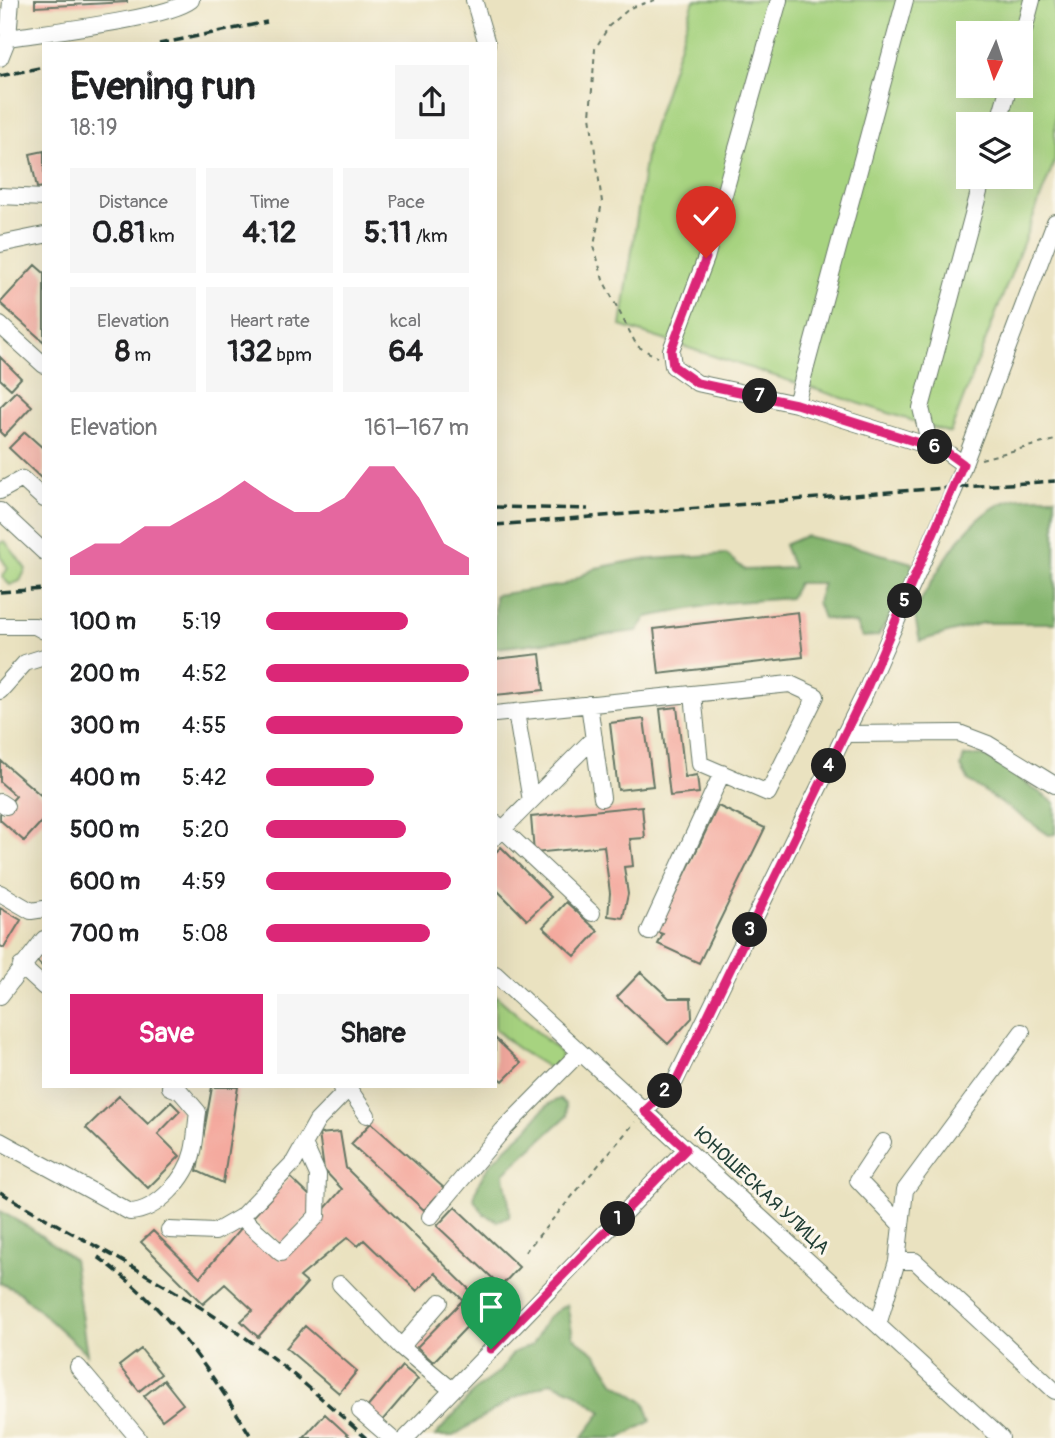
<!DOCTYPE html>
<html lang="en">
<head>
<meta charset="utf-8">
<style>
	body { margin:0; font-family:Pangolin,sans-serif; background:#f6f6f6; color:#202124; height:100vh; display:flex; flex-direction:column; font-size:26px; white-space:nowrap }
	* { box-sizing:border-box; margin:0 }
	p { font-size:23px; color:#757577 }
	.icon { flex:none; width:38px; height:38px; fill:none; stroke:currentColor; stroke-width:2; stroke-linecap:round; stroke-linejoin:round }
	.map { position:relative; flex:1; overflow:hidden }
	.drawer { position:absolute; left:42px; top:42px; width:455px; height:1046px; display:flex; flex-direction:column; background:#fff; border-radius:0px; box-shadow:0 7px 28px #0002 }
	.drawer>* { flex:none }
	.needle { width:46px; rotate:183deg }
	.controls { position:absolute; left:956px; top:21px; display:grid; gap:14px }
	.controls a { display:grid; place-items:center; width:77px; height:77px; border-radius:0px; background:#fff; box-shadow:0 7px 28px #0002; font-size:35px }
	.pin { position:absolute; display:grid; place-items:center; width:60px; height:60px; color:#fff; margin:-72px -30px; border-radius:50% 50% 50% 0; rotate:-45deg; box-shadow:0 0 7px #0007 }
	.pin .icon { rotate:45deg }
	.km { position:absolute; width:35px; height:35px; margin:-18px; border-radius:50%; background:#222; color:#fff; font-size:19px; line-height:35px; text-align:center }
	.round { display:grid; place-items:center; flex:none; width:74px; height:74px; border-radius:0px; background:#f6f6f6 }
	.overview { display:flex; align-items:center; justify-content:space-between; height:119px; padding:0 28px }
	h1 { font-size:38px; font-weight:700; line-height:52px }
	.figures { display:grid; grid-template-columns:repeat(3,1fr); gap:10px; height:119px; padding:7px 28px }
	.figures div { display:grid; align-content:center; border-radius:0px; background:#f6f6f6; text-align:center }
	.figures b { font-size:30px; font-weight:700 }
	.figures small { font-size:19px; font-weight:400 }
	.figures p { font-size:19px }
	.chart { height:196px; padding:14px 28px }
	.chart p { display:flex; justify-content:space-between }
	.chart svg { width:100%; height:126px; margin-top:7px; fill:#db2777; opacity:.7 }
	.action { display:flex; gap:14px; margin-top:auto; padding:14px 28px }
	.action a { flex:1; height:80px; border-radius:0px; background:#db2777; color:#fff; font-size:28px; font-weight:700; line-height:80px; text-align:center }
	.action a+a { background:#f6f6f6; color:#202124 }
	ul { padding:0 28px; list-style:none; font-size:23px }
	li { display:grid; grid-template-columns:112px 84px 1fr; align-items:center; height:52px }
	li i { height:18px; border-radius:9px; background:#db2777 }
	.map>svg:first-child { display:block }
</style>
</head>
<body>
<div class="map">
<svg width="1055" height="1438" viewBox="0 0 1055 1438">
	<rect width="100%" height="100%" fill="#fbf7ec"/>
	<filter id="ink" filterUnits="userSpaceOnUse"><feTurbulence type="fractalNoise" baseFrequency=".0143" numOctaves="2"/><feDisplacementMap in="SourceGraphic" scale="14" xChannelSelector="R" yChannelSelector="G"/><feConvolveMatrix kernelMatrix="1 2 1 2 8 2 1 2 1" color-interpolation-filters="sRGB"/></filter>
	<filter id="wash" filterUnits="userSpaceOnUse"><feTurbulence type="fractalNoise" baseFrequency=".00686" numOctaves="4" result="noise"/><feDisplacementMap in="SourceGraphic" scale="28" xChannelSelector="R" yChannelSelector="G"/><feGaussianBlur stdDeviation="1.57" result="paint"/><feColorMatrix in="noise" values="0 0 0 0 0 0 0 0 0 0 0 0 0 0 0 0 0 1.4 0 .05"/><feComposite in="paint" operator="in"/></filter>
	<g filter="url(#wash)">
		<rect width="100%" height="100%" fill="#eae2c0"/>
		<path fill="#a7d380" stroke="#63885a" stroke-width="2" fill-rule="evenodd" d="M694,0h361v160l-105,273 -329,-107 26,-178zM968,33h52v53h-52zM968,124h52v53h-52z
			M5,541l21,28 -6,12 -10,4 -8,-8 6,-9 -8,-12v-13z
			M495,995l66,58 -1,9 -6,9 -36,-22 -23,-20z"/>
		<path fill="#85b56e" stroke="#527951" stroke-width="2" d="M1055,497v126h-73l-62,18 -6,-28c22,-39 53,-101 97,-113 14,-4 30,-3 44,-3z
			M805,536l59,13 48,14 -1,19 -33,54 -16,1 -6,-13 -33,-6 -6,-16 6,-19h-25l-8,15 -68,5 -75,14 -10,14 -142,17v-53l69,-10 32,-17 41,-8 89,-6 19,16 48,-2 -9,-23z
			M964,756h22l69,47v31l-6,1 -80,-54 -8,-14z
			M560,1099l6,6 1,11 -63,57c1,15 7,29 5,44l-12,4 -12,-6 -11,-15c4,-30 29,-49 51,-69 13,-12 16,-26 35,-32z
			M0,1211l32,18 41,30 14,95 -68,-62 -19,-9z
			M567,1304l6,33 23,17 19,29 30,20 6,18 -31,17h-38l20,-26 -29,-21 -22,-9 -37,16 -61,38h-18l42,-48 22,-16 15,-20 18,-7 16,-28z"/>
		<g id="blocks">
			<path fill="#f4aa9f" d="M35,0h92v2l-92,5z
				M44,151v36l-7,1 -7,-34z
				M35,265l9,8v69l-44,-39z
				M0,357l21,21 -10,11 -11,-10z
				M16,391l16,15 -28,30 -4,-4v-25z
				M25,432l19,17v32l-35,-33z
				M798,612l5,45 -144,17 -5,-45z
				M540,654l4,36 -49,5v-36z
				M677,707l8,70 12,-2 2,18 -29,3 -10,-87z
				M644,719l9,67 -35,4 -8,-67z
				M0,760l44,38v21l-20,22 -24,-21v-6l16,-18 -16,-14z
				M642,806l3,32 -15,1 3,27 -9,1 4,27 -5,24 -15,-2 2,-23 -6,-47 -70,7 -3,-36z
				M718,806l47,22 -66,135 -41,-19 5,-10 -6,-2z
				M501,847l50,50 -24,23 -32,-32v-35z
				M566,902l32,29 -23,25 -32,-29z
				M0,908l21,12 -17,28 -4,-2z
				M44,953v15l-8,-8z
				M641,972l28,26h22l1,20 -24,26 -51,-47z
				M495,1038l26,25 -18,18 -8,-7z
				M212,1087h26l-15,96 -26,-12z
				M119,1096l29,28 23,-22 9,9 -22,23 22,22 -32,32 -62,-60z
				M371,1123l73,65 -20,22 -73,-66z
				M340,1132l6,36 130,128 -7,7 11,10 -47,49 -16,-15 46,-47 -28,-27 -18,18 -53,-51 -6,6 -10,-9 -48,40 7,6 -49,54 -17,-16 12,-11 -28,-26 -22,20 -62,-62 12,-11 47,46 42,-50 38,33 46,-45 -4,-3 20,-23 -18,-19 -5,-36z
				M290,1177l22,21 -2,16 -28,30 -29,-27z
				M455,1207l64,60 -18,19 -64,-60z
				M305,1326l52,45 -18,22 -53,-45z
				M141,1349l20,25 -22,17 -20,-25z
				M402,1366l16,13 -37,43 -15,-13z
				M164,1380l19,24 -21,16 -18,-24z
				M325,1414l26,24h-48z"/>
		</g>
	</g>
	<g filter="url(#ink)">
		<use href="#blocks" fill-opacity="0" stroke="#667765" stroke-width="2"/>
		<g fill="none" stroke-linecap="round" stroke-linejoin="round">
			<defs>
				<path id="minor" d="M474,0l13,44
					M779,0l-73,258 -35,92 2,16 24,17 99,21 149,47 18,13
					M8,38c37,-6 159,-19 183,-38
					M1020,45l12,-45
					M0,58l8,-20 3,-38
					M998,124l11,-38
					M0,196l44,2
					M0,244l44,-9
					M0,325l44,40
					M796,404l109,-404
					M930,446l-9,-38 62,-231
					M0,491l22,-12 22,20
					M0,511l44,41
					M0,626h35l9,5
					M0,691l25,-28 19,-6
					M589,704l13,94
					M516,712l15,89
					M495,714l295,-30 26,12 -48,97 -68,-29 -7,-70
					M844,734l115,-1 29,11 67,41
					M0,802l6,4
					M497,824l95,89
					M495,837l99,-99
					M0,893l31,18 13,-2
					M649,932l73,-159
					M21,966l23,21
					M495,974l506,464
					M0,996l44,-57
					M341,1088l8,1 18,26
					M645,1111l30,-30 190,-388 90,-205 100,-266
					M0,1141l130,71c27,-1 57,-34 63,-61 3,-12 3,-26 5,-39l-18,-21 -10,-4
					M883,1142l-25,38 43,45
					M304,1144l14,31 -1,41 -36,37 -40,-36 53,-55 23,-41 33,-34
					M430,1217l73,-87 77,-78
					M169,1230l46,2 26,-15
					M897,1261l8,-71 117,-158
					M340,1284l61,63 51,43
					M878,1325l19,-64h18l140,130
					M401,1347l39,-45
					M78,1367l60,71
					M360,1411l31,27
					M406,1438l280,-289"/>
			</defs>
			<use href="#minor" stroke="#667765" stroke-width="18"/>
			<path stroke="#667765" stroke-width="2" stroke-dasharray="5 5" stroke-linecap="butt" d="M655,0l-25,8 -21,18 -14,23 -5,67 12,86 -8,44 9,34 34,66 20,11
				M981,459l74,-19
				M525,1252l110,-130"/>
			<use href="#minor" stroke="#fff" stroke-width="16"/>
			<path stroke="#1f3d34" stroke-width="3.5" stroke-dasharray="10 5" stroke-linecap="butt" d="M159,44l108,-22
				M0,76l44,-9
				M495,507l93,2
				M495,525l406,-34 154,-10
				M0,592l44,-3
				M0,1192c81,48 166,89 243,144 44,31 83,66 123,102
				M98,1257c66,47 112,112 154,181"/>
		</g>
	</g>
	<g fill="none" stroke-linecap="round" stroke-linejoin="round" filter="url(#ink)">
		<defs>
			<path id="route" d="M491,1349l195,-200 -41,-38 31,-30 189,-389 98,-228 -18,-13 -149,-47 -99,-21 -24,-17 -2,-16 35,-92"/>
		</defs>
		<use href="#route" stroke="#fff" stroke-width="14"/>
		<use href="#route" stroke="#db2777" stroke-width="9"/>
	</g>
	<g text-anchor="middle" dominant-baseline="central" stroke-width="6" stroke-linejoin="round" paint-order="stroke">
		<g font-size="19" fill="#1f3d34" stroke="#fbf7ec">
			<text transform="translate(762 1191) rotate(43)">ЮНОШЕСКАЯ УЛИЦА</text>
		</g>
	</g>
</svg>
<div class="controls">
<a><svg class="needle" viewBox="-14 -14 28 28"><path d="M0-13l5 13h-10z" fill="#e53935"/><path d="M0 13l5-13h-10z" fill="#757577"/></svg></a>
<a><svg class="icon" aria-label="layers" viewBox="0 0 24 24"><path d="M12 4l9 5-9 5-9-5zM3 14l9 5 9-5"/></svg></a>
</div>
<div class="pin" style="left:491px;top:1349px;background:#1e9e55"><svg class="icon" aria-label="arrive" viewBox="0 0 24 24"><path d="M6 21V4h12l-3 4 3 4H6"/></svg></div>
<div class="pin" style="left:706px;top:258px;background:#d93025"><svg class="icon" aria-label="check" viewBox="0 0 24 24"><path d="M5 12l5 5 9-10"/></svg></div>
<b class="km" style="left:618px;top:1219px">1</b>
<b class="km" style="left:665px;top:1091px">2</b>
<b class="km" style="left:750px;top:930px">3</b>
<b class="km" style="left:829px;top:766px">4</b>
<b class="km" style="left:905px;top:601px">5</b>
<b class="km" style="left:935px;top:447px">6</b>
<b class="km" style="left:760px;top:396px">7</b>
<section class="drawer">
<div class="overview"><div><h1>Evening run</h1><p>18:19</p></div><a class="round"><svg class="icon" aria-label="share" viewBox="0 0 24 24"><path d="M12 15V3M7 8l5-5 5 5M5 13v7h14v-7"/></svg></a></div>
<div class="figures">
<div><p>Distance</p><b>0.81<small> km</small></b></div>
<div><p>Time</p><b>4:12</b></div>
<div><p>Pace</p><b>5:11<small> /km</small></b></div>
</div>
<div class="figures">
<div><p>Elevation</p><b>8<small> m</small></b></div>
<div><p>Heart rate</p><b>132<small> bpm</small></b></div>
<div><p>kcal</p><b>64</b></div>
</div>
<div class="chart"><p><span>Elevation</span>161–167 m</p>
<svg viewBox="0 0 160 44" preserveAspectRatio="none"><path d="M0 44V38L10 33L20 33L30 27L40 27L50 22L60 17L70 11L80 17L90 22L100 22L110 17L120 6L130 6L140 17L150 33L160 38V44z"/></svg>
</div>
<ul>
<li><b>100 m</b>5:19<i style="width:70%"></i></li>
<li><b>200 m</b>4:52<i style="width:100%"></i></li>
<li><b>300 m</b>4:55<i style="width:97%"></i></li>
<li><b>400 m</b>5:42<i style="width:53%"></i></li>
<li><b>500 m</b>5:20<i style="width:69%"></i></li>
<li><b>600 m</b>4:59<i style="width:91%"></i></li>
<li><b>700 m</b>5:08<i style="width:81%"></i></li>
</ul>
<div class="action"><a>Save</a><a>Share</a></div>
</section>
</div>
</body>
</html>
